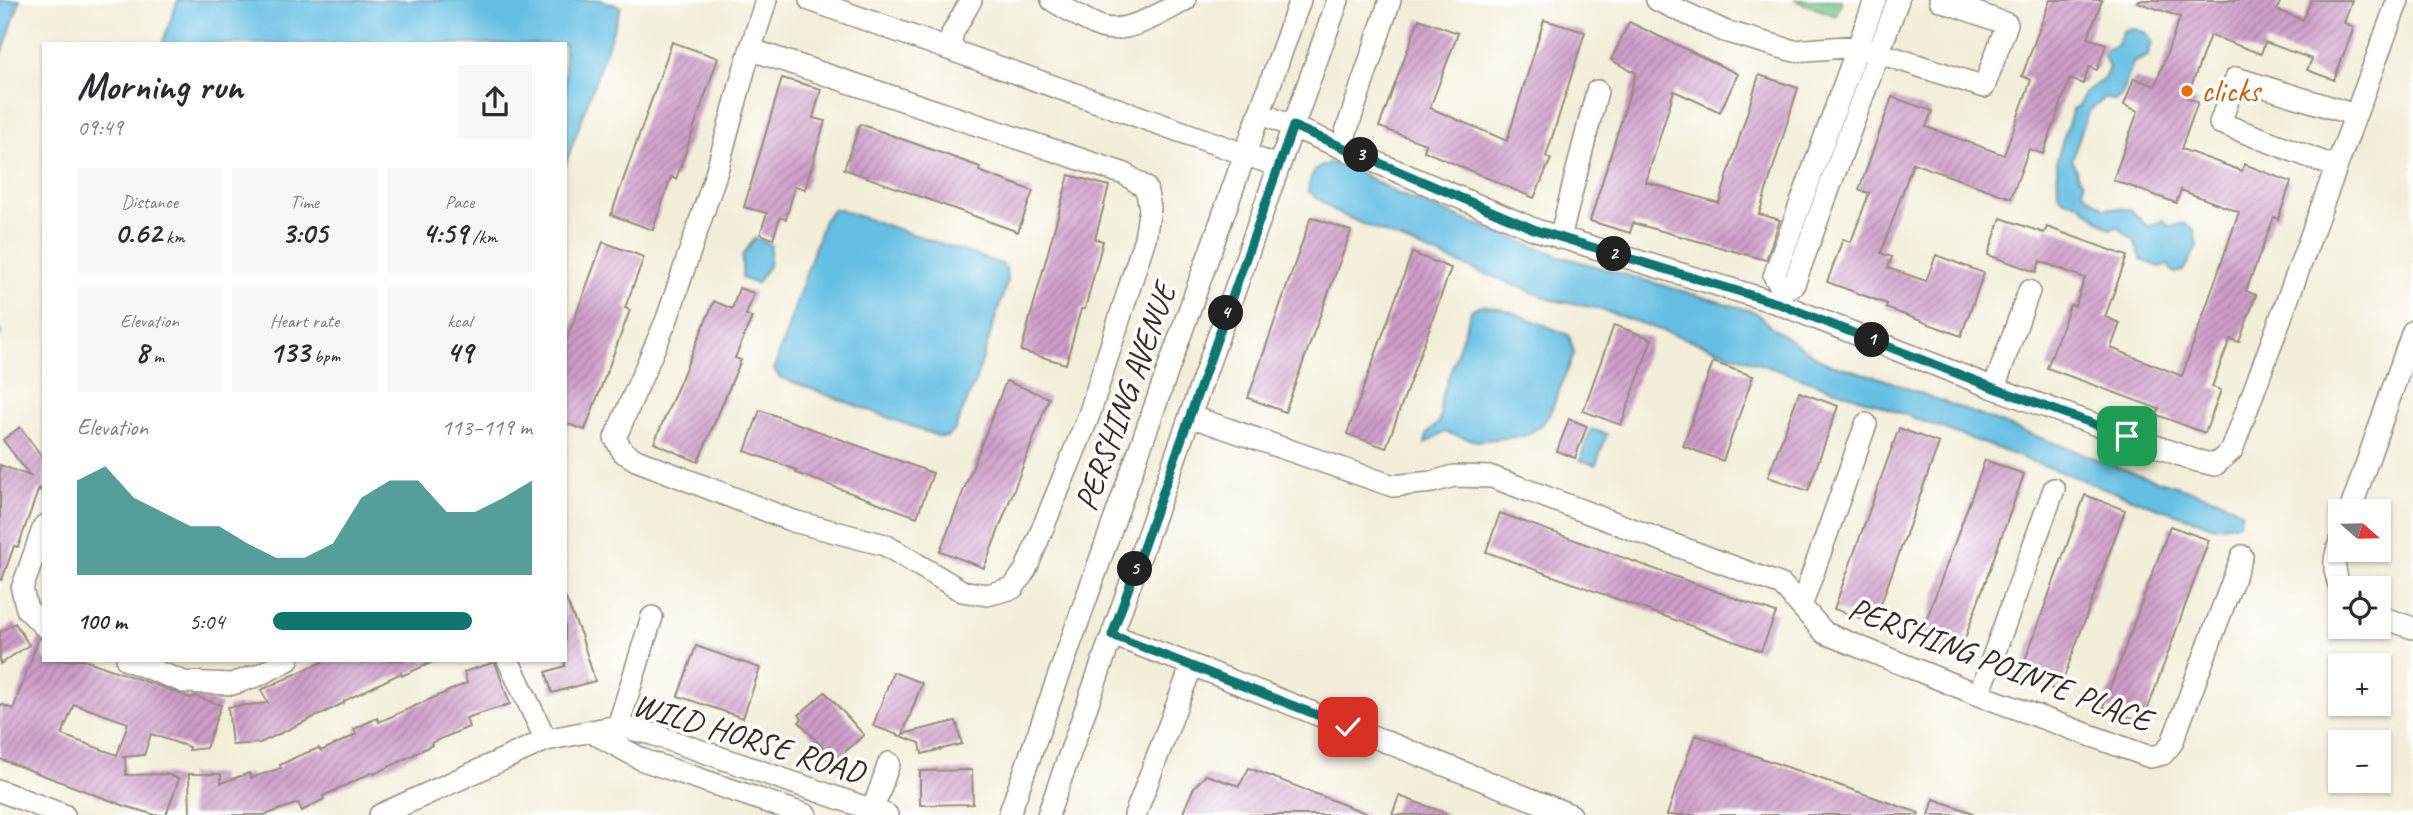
<!DOCTYPE html>
<html lang="en">
<head>
<meta charset="utf-8">
<style>
	body { margin:0; font-family:Caveat,sans-serif; background:#f7f7f7; color:#2b2b33; height:100vh; display:flex; flex-direction:column; font-size:26px; white-space:nowrap }
	* { box-sizing:border-box; margin:0 }
	p { font-size:23px; color:#7c7c81 }
	.icon { flex:none; width:38px; height:38px; fill:none; stroke:currentColor; stroke-width:2; stroke-linecap:round; stroke-linejoin:round }
	.map { position:relative; flex:1; overflow:hidden }
	.side { position:absolute; left:42px; top:42px; width:525px; height:620px; display:flex; flex-direction:column; background:#fff; border-radius:0px; box-shadow:0 2px 5px #0004 }
	.side>* { flex:none }
	.needle { width:46px; rotate:110deg }
	.controls { position:absolute; left:2328px; top:499px; display:grid; gap:14px }
	.controls a { display:grid; place-items:center; width:63px; height:63px; border-radius:0px; background:#fff; box-shadow:0 2px 5px #0004; font-size:35px }
	.pin { position:absolute; display:grid; place-items:center; width:60px; height:60px; color:#fff; margin:-30px; border-radius:14px; box-shadow:0 4px 10px #0006 }
	.km { position:absolute; width:35px; height:35px; margin:-18px; border-radius:50%; background:#222; color:#fff; font-size:19px; line-height:35px; text-align:center }
	.round { display:grid; place-items:center; flex:none; width:74px; height:74px; border-radius:0px; background:#f7f7f7 }
	.head { display:flex; align-items:center; justify-content:space-between; height:119px; padding:0 35px }
	h1 { font-size:38px; font-weight:700; line-height:52px }
	.figures { display:grid; grid-template-columns:repeat(3,1fr); gap:10px; height:119px; padding:7px 35px }
	.figures div { display:grid; align-content:center; border-radius:0px; background:#f7f7f7; text-align:center }
	.figures b { font-size:30px; font-weight:700 }
	.figures small { font-size:19px; font-weight:400 }
	.figures p { font-size:19px }
	.chart { height:196px; padding:14px 35px }
	.chart p { display:flex; justify-content:space-between }
	.chart svg { width:100%; height:126px; margin-top:7px; fill:#0f766e; opacity:.7 }
	ul { padding:0 35px; list-style:none; font-size:23px }
	li { display:grid; grid-template-columns:112px 84px 1fr; align-items:center; height:52px }
	li i { height:18px; border-radius:9px; background:#0f766e }
	.map>svg:first-child { display:block }
</style>
</head>
<body>
<div class="map">
<svg width="2413" height="815" viewBox="0 0 2413 815">
	<defs>
		<pattern id="building-hatch" width="6" height="6" patternUnits="userSpaceOnUse" patternTransform="scale(1.75)"><rect width="6" height="6" fill="#cd9cc8"/><path d="M-1 1l2-2M0 6l6-6M5 7l2-2" fill="none" stroke="#a87fa2"/></pattern>
	</defs>
	<rect width="100%" height="100%" fill="#fff"/>
	<filter id="ink" filterUnits="userSpaceOnUse"><feTurbulence type="fractalNoise" baseFrequency=".0143" numOctaves="2"/><feDisplacementMap in="SourceGraphic" scale="14" xChannelSelector="R" yChannelSelector="G"/><feConvolveMatrix kernelMatrix="1 2 1 2 8 2 1 2 1" color-interpolation-filters="sRGB"/></filter>
	<filter id="wash" filterUnits="userSpaceOnUse"><feTurbulence type="fractalNoise" baseFrequency=".00686" numOctaves="4" result="noise"/><feDisplacementMap in="SourceGraphic" scale="28" xChannelSelector="R" yChannelSelector="G"/><feGaussianBlur stdDeviation="1.57" result="paint"/><feColorMatrix in="noise" values="0 0 0 0 0 0 0 0 0 0 0 0 0 0 0 0 0 1.4 0 .05"/><feComposite in="paint" operator="in"/></filter>
	<g filter="url(#wash)">
		<rect width="100%" height="100%" fill="#f2edd8"/>
		<path fill="#71c88d" stroke="#567956" stroke-width="2" d="M1794,0h48l-6,16z"/>
		<path fill="#64bee2" stroke="#507480" stroke-width="2" d="M0,0h20l-20,60z
			M178,0h423l20,7 -56,159v-122h-403z
			M2131,28l16,5 5,9 -4,14 -15,7 -11,32 -7,6 -10,-3 -17,14 -16,48 7,17 5,5 -1,10 21,16 26,1 18,18 15,-7 7,7 14,-4 10,7 3,17 -14,24 -9,2 -6,-8 -9,2 -17,-7 -8,-19 -16,-14 -8,2 -32,-26 -14,-3 -6,-7 -1,-34 16,-50 6,-3 5,-13 20,-14 5,-12 -5,-10 3,-8 10,-4 6,-14z
			M1331,163l22,6 45,25 162,62 195,56 15,14 54,36 59,17 254,95 84,26 21,12 -3,11 -24,4 -54,-18 -293,-108 -272,-93 -44,-8 -120,-47 -95,-40 -29,-22c2,-16 6,-24 23,-28z
			M833,209h5l164,55 4,5 1,14 -31,96 -22,52 -7,6h-7l-161,-60 -5,-8 50,-149z
			M755,238l16,7 -2,21 -13,18 -14,-6v-22z
			M1481,305l23,4 65,26 5,19 -24,59 -9,13 -17,10 -47,5 -33,-9 -19,12 2,-10 13,-13 1,-22 31,-90z
			M1591,429l16,5 -11,31 -16,-5z"/>
		<g fill="none" stroke-linecap="round" stroke-linejoin="round">
			<path stroke="#64bee2" stroke-width="5" d="M0,332v2"/>
		</g>
		<g id="blocks">
			<path fill="url(#building-hatch)" fill-rule="evenodd" d="M2050,0h52l-14,38 18,6 -9,26 -8,-3 -6,17 -13,-5 -27,75 -14,-5 -18,49 -98,-35 -32,90 11,4 -4,11 38,13 10,-26 48,18 -23,63 -75,-28 1,-4 -60,-22 16,-43 8,3 18,-49 -10,-3 33,-93 40,14 -6,16 78,28 27,-75 -9,-4z
				M2138,0h143l-4,10 26,10 8,-20h41l-8,23 10,4 -20,53 -27,-10 5,-11 -47,-17 -4,12 -51,-19 -23,63 11,4 -17,47 61,22 2,-7 47,18 -13,37 -4,-2 -28,74 10,4 -17,47 -9,-3 -18,48 9,3 -16,43 -48,-18 2,-6 -112,-41 23,-63 5,1 10,-28 -45,-17 -4,11 -48,-17 13,-37 43,15 3,-6 80,29 -22,61 15,6 -9,25 71,28 57,-164 -58,-22 -5,13 -63,-23 25,-69 -14,-6 10,-27 21,8 25,-69 -43,-15z
				M1419,19l39,14 -28,75 77,33 37,-121 41,12 -39,125 5,2 -17,39 -110,-47 2,-7 -47,-17z
				M1629,22l109,52 -18,38 -46,-21 -28,91 73,21 40,-128 39,13 -39,126 21,6 -14,40 -133,-37 -3,10 -40,-12 46,-148 -25,-13z
				M672,42l46,16 -42,121 -5,-2 -18,53 -42,-15z
				M782,78l39,11 -8,29 12,3 -20,68 -10,-3 -9,33 -6,-2 -7,22 -13,-5 7,-21 -23,-6z
				M860,124l120,43 -1,4 54,20 -15,41 -174,-63z
				M1069,175l40,11 -14,53 8,2 -18,68h-4l-15,55 -45,-13z
				M1311,217l40,14 -66,181 -37,-14z
				M603,242l41,15 -19,51 5,2 -45,120 -20,-7v-79z
				M1412,253l39,15 -65,180 -39,-14z
				M739,288l15,5 -8,22 6,2 -17,41 6,2 -43,102 -44,-19 60,-142 18,8z
				M1614,325l38,14 -31,86 -38,-14z
				M1713,362l40,14 -30,85 -40,-15z
				M1006,381l43,17 -65,170 -44,-17z
				M1799,392l39,14 -30,85 -40,-14z
				M760,410l173,63 -16,44 -121,-44 1,-3 -52,-19z
				M1569,419l18,7 -12,32 -18,-7z
				M20,427l24,32v35l-5,-6 -21,59 -4,-1 -12,34 -2,-1v-114l30,11 -27,-36z
				M1899,428l40,15 -65,180 -40,-14z
				M1985,460l39,14 -65,181 -40,-15z
				M2085,495l40,15 -66,181 -40,-14z
				M1500,513l276,100 -15,38 -275,-99z
				M2170,526l39,14 -66,182 -40,-15z
				M565,597l16,38 14,46 -43,12 -6,-21 19,-6z
				M15,623l14,22 -29,19v-32z
				M39,638l5,1v21h41l106,38 4,-2 26,9 -15,43 -17,2v-3l-38,-13 -7,21 -22,2 3,1 1,17 41,-1 12,5 -13,36h-11l-30,-9 -125,-47v-55l13,5zM74,704l54,19 -11,32 -55,-20z
				M696,646l64,22 -17,50 -65,-22z
				M326,660h111l-35,16 -1,-3 -57,28v2l-84,40 -28,2 -4,-38 40,-4 -7,-13z
				M495,662l15,42 -44,14 3,9 -38,16 1,2 -35,18 -23,11 -1,-2 -50,24 1,3 -22,12 -4,-8 -33,12h-75l-1,-41h32v9l28,-10 2,5 30,-10 -1,-3 18,-9 21,-8 2,3 28,-13 7,-4 -2,-5 23,-11 2,4 88,-39 -3,-11z
				M893,672l29,11 -19,51 53,-13 6,23 -40,10 -2,-11 -47,-17z
				M825,692l39,43 -29,26 -36,-39 3,-3 -3,-4z
				M1695,735l224,78v2h-252z
				M1249,768l119,46v1h-186l12,-28 12,-12 33,11z
				M972,770l1,34 -53,1v-34z
				M1399,796l47,17 -1,2h-53z
				M1934,799l39,14v2h-44z"/>
		</g>
	</g>
	<g filter="url(#ink)">
		<use href="#blocks" fill-opacity="0" stroke="#968c7b" stroke-width="2"/>
		<g fill="none" stroke-linecap="round" stroke-linejoin="round">
			<defs>
				<path id="minor" d="M810,0l468,166
					M1052,0c15,9 33,21 49,27 25,8 63,-15 84,-27
					M1657,0l67,31 70,20 64,-5 126,41 23,-63 -67,-24
					M752,50l373,124 21,14 4,20 -5,30 -56,177 -63,154 -13,19 -26,7 -25,-4 -77,-46 -92,-24 -157,-61 -13,-8 -8,-14 52,-119 49,-145 29,-107 21,-67
					M951,50l1,-16 19,-34
					M1260,113l276,117 241,73 217,85 200,72 21,5 17,-15 166,-450
					M1341,147l49,-147
					M2336,167l-116,-44 16,-45 119,37
					M1560,238l37,-147
					M1783,290l-9,-14 101,-276
					M1777,303l6,-13 11,-6 104,-284
					M1994,388l35,-97
					M1190,416l203,70 39,-4 22,-6 38,1 290,108 43,48 154,62 171,62 13,-3 9,-11 70,-187
					M2350,511l63,-180
					M44,526l-22,63 5,20 17,17
					M2340,541c-7,20 -7,27 0,47
					M1793,598h11l62,-174
					M2378,616l35,12
					M1112,635l80,30 -57,150
					M127,660l57,22 48,2 27,-9 29,-15
					M508,660l38,80
					M1192,665l379,150
					M1979,695l75,-206
					M590,731l53,29 163,55
					M614,739l38,-122
					M0,791l64,24
					M380,815l166,-75 71,-14 35,8 235,81
					M871,815l18,-52
					M1009,815l291,-815
					M1048,815l290,-815"/>
			</defs>
			<use href="#minor" stroke="#968c7b" stroke-width="24"/>
			<use href="#minor" stroke="#fff" stroke-width="21"/>
		</g>
	</g>
	<g fill="none" stroke-linecap="round" stroke-linejoin="round" filter="url(#ink)">
		<defs>
			<path id="route" d="M1348,727l-236,-92 181,-509 243,104 241,73 217,85 133,48"/>
		</defs>
		<use href="#route" stroke="#fff" stroke-width="14"/>
		<use href="#route" stroke="#0f766e" stroke-width="9"/>
	</g>
	<circle fill="#e8710a" stroke="#fff" stroke-width="2.5" cx="2187" cy="91" r="7"/>
	<g text-anchor="middle" dominant-baseline="central" stroke-width="7" stroke-linejoin="round" paint-order="stroke">
		<g font-size="33" fill="#c56008" stroke="#fff" text-anchor="start">
			<text x="2201" y="91">clicks</text>
		</g>
		<g font-size="33" fill="#3b2a1e" stroke="#fff">
			<text transform="translate(1125 397) rotate(-70)">PERSHING AVENUE</text>
			<text transform="translate(2000 664) rotate(21)">PERSHING POINTE PLACE</text>
			<text transform="translate(749 738) rotate(17)">WILD HORSE ROAD</text>
		</g>
	</g>
</svg>
<div class="controls">
<a><svg class="needle" viewBox="-14 -14 28 28"><path d="M0-13l5 13h-10z" fill="#e53935"/><path d="M0 13l5-13h-10z" fill="#7c7c81"/></svg></a>
<a><svg class="icon" aria-label="locate" viewBox="0 0 24 24"><circle cx="12" cy="12" r="6"/><path d="M12 2v4M12 18v4M2 12h4M18 12h4"/></svg></a>
<a>+</a>
<a>−</a>
</div>
<div class="pin" style="left:2127px;top:436px;background:#1e9e55"><svg class="icon" aria-label="arrive" viewBox="0 0 24 24"><path d="M6 21V4h12l-3 4 3 4H6"/></svg></div>
<div class="pin" style="left:1348px;top:727px;background:#d93025"><svg class="icon" aria-label="check" viewBox="0 0 24 24"><path d="M5 12l5 5 9-10"/></svg></div>
<b class="km" style="left:1872px;top:340px">1</b>
<b class="km" style="left:1614px;top:254px">2</b>
<b class="km" style="left:1361px;top:155px">3</b>
<b class="km" style="left:1226px;top:313px">4</b>
<b class="km" style="left:1135px;top:569px">5</b>
<section class="side">
<div class="head"><div><h1>Morning run</h1><p>09:49</p></div><a class="round"><svg class="icon" aria-label="share" viewBox="0 0 24 24"><path d="M12 15V3M7 8l5-5 5 5M5 13v7h14v-7"/></svg></a></div>
<div class="figures">
<div><p>Distance</p><b>0.62<small> km</small></b></div>
<div><p>Time</p><b>3:05</b></div>
<div><p>Pace</p><b>4:59<small> /km</small></b></div>
</div>
<div class="figures">
<div><p>Elevation</p><b>8<small> m</small></b></div>
<div><p>Heart rate</p><b>133<small> bpm</small></b></div>
<div><p>kcal</p><b>49</b></div>
</div>
<div class="chart"><p><span>Elevation</span>113–119 m</p>
<svg viewBox="0 0 160 44" preserveAspectRatio="none"><path d="M0 44V11L10 6L20 17L30 22L40 27L50 27L60 33L70 38L80 38L90 33L100 17L110 11L120 11L130 22L140 22L150 17L160 11V44z"/></svg>
</div>
<ul>
<li><b>100 m</b>5:04<i style="width:77%"></i></li>
</ul>
</section>
</div>
</body>
</html>
